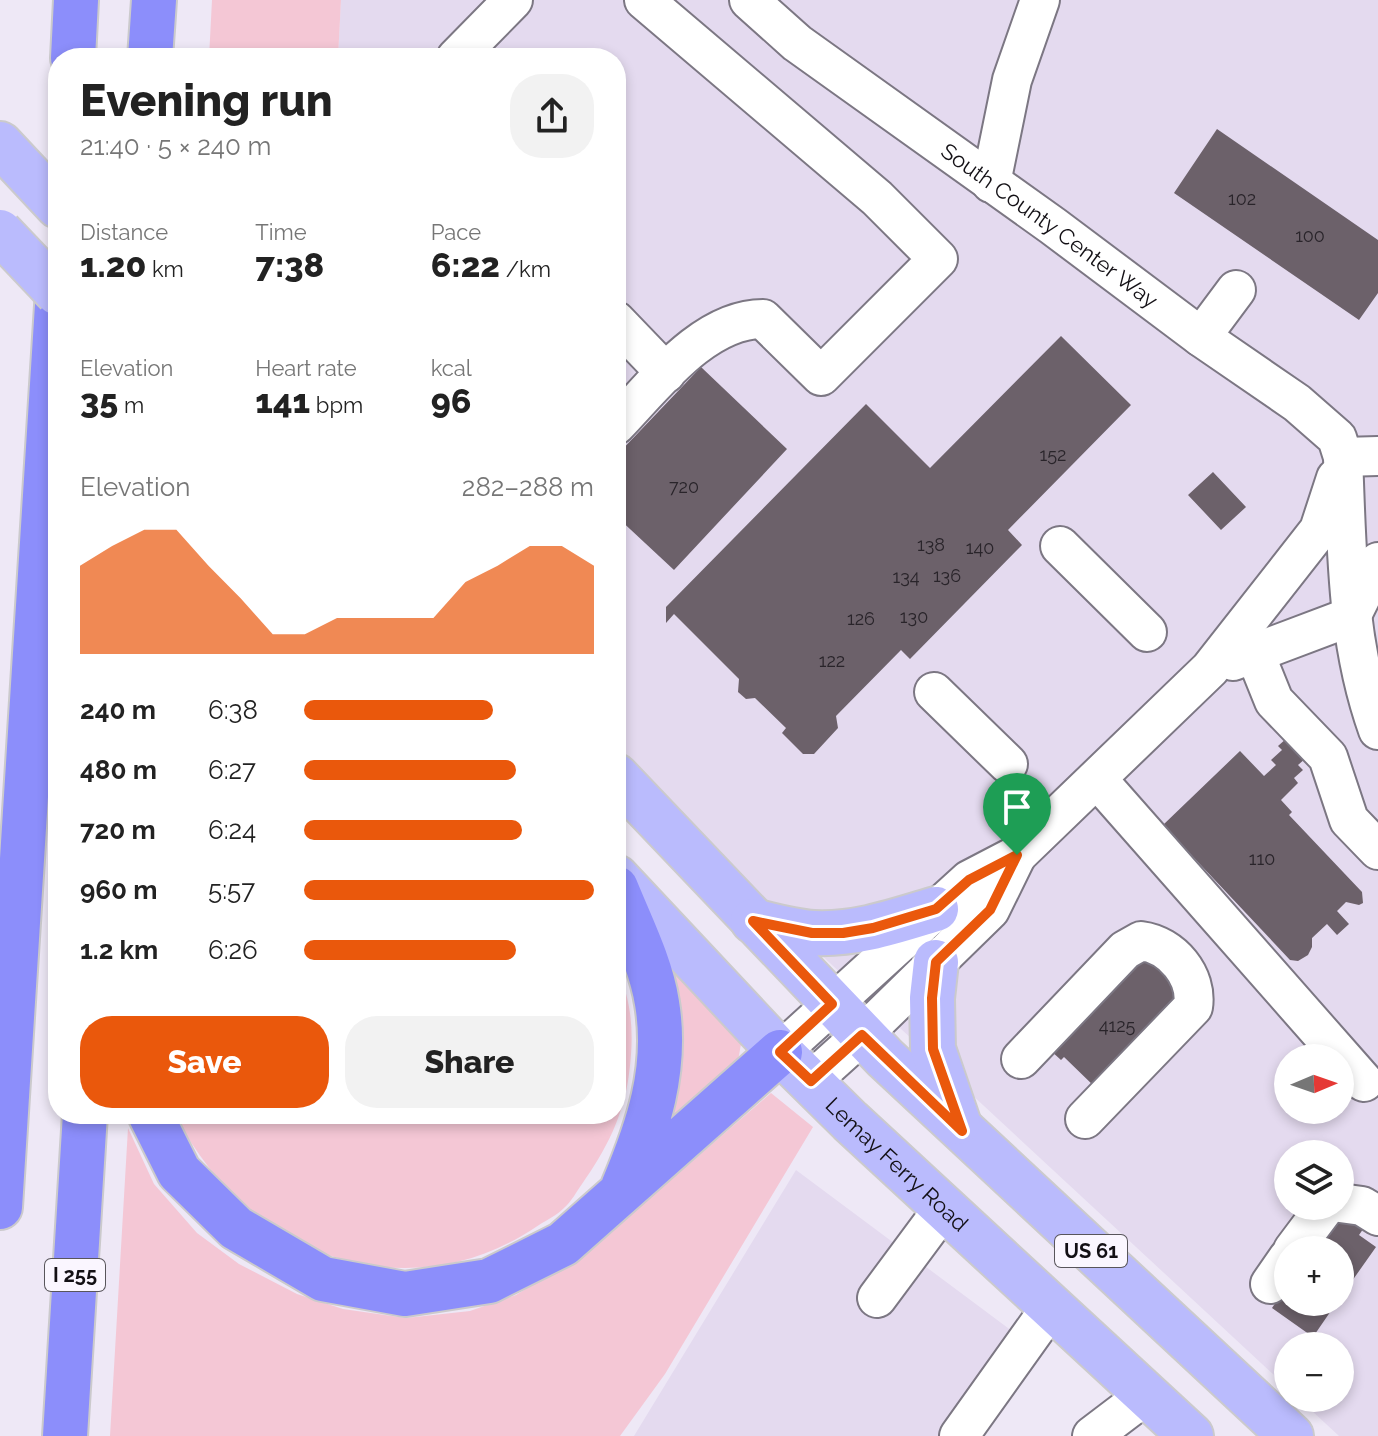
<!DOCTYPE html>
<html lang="en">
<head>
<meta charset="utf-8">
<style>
	body { margin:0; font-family:Raleway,sans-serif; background:#f2f2f2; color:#222; height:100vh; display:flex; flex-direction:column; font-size:30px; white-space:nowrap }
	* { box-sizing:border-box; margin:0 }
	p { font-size:26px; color:#767676 }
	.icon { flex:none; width:44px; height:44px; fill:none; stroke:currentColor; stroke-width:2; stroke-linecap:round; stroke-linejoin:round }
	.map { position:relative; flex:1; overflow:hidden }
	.sheet { position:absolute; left:48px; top:48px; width:578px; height:1076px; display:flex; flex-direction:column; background:#fff; border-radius:32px; box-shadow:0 4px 12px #0003 }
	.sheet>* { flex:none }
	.needle { width:52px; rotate:88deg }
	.controls { position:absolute; left:1274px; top:1044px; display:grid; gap:16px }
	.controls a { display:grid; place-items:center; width:80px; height:80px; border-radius:50%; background:#fff; box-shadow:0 4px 12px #0003; font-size:40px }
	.pin { position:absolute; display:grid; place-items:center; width:68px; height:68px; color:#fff; margin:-82px -34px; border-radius:50% 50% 50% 0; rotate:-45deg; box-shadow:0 0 8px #0007 }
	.pin .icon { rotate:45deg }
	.round { display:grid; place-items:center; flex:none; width:84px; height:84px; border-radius:32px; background:#f2f2f2 }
	.headline { display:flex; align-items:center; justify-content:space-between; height:136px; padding:0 32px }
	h1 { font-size:44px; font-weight:800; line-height:60px }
	.metrics { display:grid; grid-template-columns:repeat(3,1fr); gap:12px; height:136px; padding:8px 32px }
	.metrics div { display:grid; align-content:center }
	.metrics b { font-size:34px; font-weight:800 }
	.metrics small { font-size:22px; font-weight:400 }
	.metrics p { font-size:22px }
	.chart { height:224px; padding:16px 32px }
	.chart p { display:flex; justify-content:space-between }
	.chart svg { width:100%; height:144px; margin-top:8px; fill:#ea580c; opacity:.7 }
	.action { display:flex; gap:16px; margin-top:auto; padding:16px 32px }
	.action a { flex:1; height:92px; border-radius:32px; background:#ea580c; color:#fff; font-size:32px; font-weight:800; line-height:92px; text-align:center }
	.action a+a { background:#f2f2f2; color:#222 }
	ul { padding:0 32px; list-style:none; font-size:26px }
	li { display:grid; grid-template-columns:128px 96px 1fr; align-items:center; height:60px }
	li i { height:20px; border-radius:10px; background:#ea580c }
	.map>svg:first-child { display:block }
</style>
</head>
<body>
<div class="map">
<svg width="1378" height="1436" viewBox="0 0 1378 1436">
	<rect width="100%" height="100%" fill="#eee8f6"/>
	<path fill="#e4daef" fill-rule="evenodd" d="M341,0h1037v1436h-39l-41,-38h42v-52h-52v42l-540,-501 -132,-132v-697h-278zM1288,1058h52v52h-52zM1288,1154h52v52h-52zM1288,1250h52v52h-52z
		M796,1170l216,161 -72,105h-306z"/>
	<path fill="#f4c7d5" d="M212,0h129l-3,58h-129z
		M616,968c17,33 18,69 13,106 -5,41 -23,76 -47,110 -5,7 -11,18 -18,24 -7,7 -17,12 -25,17 -71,49 -156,57 -235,20 -11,-5 -23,-10 -33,-16 -42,-31 -72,-70 -97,-115h442z
		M671,969l70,75 -3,17 -81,82z
		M771,1093l42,34 -148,247 -45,62h-510l18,-308 26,56 43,49 42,31 58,30 46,15 63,9 64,-7 46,-16 77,-48z"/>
	<path fill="#6c616a" d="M1217,129l161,111v53l-19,27 -185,-127z
		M1061,336l70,69 -123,125 14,15 -112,114 -9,-9 -65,66 2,12 -24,26h-11l-21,-21 4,-5 -31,-30 -9,1 -8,-7 1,-13 -65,-65 -8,9v-16l200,-203 64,64z
		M701,367l86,82 -113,121 -58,-54v-60z
		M1213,472l33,35 -25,23 -33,-35z
		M1287,738l19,20 -8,7 5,5 -9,8 4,5 -17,17 11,12 -3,3 73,77 1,11 -4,2 -13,-3 -9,9 12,13 -12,11 -10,-11 -15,14v9l-4,8 -10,6 -8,-1 -127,-135 77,-74 24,25 12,-11 -5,-5 11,-10 -4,-4z
		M1145,953l39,38 -88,97 -32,-31 -3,3 -11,-10z
		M1336,1216l32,6 -9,13 17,12 -36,51v-48h-28z
		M1288,1284v18h49l-24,35 -41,-29z"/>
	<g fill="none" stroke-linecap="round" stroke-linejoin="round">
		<defs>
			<g id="minor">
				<path id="s1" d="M749,0l48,43 256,183 148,111 96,66 40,35 6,19c4,93 3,184 35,273"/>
				<path d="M456,58l57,-58"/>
				<path d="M991,183l21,-103 28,-80"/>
				<path d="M616,321l50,52"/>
				<path d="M1201,337l35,-47"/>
				<path d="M616,425c38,-39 87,-106 147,-106l58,57 117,-117 -61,-61 -233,-198"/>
				<path d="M1343,457l35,-1"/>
				<path d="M1060,546l87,86"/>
				<path d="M1352,615l26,-53"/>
				<path d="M1255,654l19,47 54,56 21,63 29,30"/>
				<path d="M1233,661l117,-44"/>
				<path d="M934,692l74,72"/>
				<path d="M1097,779l267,303"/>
				<path d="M780,1052l189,-172 48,-25 193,-186 109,-139 17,-52"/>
				<path d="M1021,1059l104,-109 16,-9c31,4 57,35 52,66l-108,112"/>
				<path d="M811,1081l51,-46 128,-125 27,-55"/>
				<path d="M1340,1203l22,3 16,10"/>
				<path d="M1293,1250l33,-44"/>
				<path d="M1270,1284l18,-26"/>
				<path d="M877,1298l66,-89"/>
				<path d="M959,1436l92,-129"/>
				<path d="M1092,1436l54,-41"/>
			</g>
			<g id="major">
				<path d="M0,144l58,62"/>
				<path d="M616,776l269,282 406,378"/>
				<path id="s2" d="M616,877l164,175 70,69 341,315"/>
				<path d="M753,921c20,5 41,11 61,12 43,2 82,-12 122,-24"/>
				<path d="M936,962l-4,36 1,51 25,73"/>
			</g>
			<path id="highway" d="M73,58l3,-58
				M150,58l4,-58
				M616,888c15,37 35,76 41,115 11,66 -9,125 -34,184
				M150,1114l29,58 57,56 87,51 82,15 84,-13 74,-37 217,-192
				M0,1207l58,-917
				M65,1436l20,-322"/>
		</defs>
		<use href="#minor" stroke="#7c7783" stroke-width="42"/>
		<use href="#major" stroke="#cbcacc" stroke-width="48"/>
		<use href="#highway" stroke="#cbcacc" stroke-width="48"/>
		<use href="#minor" stroke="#fff" stroke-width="38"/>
		<use href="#major" stroke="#babbfd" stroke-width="44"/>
		<use href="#highway" stroke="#8c8efb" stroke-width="44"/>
		<defs>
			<path id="major-bridge" d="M0,232l58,61"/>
		</defs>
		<use href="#major-bridge" stroke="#cbcacc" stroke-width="48" stroke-linecap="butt"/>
		<use href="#major-bridge" stroke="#babbfd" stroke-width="44"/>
	</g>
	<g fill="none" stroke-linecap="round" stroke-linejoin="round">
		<defs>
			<path id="route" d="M1017,855l-27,55 -54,52 -4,36 1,51 29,82 -100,-96 -51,46 -31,-29 52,-48 -79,-83 59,12h31l30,-5 63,-19 33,-29z"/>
		</defs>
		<use href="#route" stroke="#fff" stroke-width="16"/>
		<use href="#route" stroke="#ea580c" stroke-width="10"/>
	</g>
	<g text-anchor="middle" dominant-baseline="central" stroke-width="7" stroke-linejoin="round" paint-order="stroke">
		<g font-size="18" fill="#29242a">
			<text x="1242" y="198">102</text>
			<text x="1310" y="235">100</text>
			<text x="1053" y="454">152</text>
			<text x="684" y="486">720</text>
			<text x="931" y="544">138</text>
			<text x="980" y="547">140</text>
			<text x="947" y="575">136</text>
			<text x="906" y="576">134</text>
			<text x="914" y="616">130</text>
			<text x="861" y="618">126</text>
			<text x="832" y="660">122</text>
			<text x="1262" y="858">110</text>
			<text x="1117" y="1025">4125</text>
		</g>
		<g fill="#faf6ff" stroke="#58555b" stroke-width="2">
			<rect x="1055" y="1235" width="72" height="32" rx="6"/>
			<rect x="45" y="1259" width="60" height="32" rx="6"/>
		</g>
		<g font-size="20" font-weight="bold" fill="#131015">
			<text x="1091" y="1251">US 61</text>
			<text x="75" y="1275">I 255</text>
		</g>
		<g font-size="22" fill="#131015" stroke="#faf6ff">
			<text stroke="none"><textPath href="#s1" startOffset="376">South County Center Way</textPath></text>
			<text stroke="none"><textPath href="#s2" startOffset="402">Lemay Ferry Road</textPath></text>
		</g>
	</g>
</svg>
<div class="controls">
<a><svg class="needle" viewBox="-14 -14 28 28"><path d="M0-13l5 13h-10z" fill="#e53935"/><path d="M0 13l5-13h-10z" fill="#767676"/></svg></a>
<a><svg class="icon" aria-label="layers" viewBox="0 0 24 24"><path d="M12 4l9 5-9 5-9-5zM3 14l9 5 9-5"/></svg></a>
<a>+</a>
<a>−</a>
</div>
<div class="pin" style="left:1017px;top:855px;background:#1e9e55"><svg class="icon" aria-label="arrive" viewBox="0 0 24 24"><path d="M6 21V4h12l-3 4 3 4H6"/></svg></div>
<section class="sheet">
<div class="headline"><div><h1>Evening run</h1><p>21:40 · 5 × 240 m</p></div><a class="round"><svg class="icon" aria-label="share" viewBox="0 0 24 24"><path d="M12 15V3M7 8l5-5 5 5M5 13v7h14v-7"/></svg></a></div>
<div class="metrics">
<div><p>Distance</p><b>1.20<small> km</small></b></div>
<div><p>Time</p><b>7:38</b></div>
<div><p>Pace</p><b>6:22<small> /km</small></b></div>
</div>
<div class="metrics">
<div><p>Elevation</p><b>35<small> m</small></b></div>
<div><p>Heart rate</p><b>141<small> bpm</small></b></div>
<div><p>kcal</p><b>96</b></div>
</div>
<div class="chart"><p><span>Elevation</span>282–288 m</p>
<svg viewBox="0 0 160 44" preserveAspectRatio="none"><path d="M0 44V17L10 11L20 6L30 6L40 17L50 27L60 38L70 38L80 33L90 33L100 33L110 33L120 22L130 17L140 11L150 11L160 17V44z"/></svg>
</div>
<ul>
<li><b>240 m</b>6:38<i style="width:65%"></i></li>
<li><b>480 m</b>6:27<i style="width:73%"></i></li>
<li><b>720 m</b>6:24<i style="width:75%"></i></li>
<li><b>960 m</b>5:57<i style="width:100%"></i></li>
<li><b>1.2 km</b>6:26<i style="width:73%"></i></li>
</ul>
<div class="action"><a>Save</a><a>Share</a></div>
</section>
</div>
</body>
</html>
